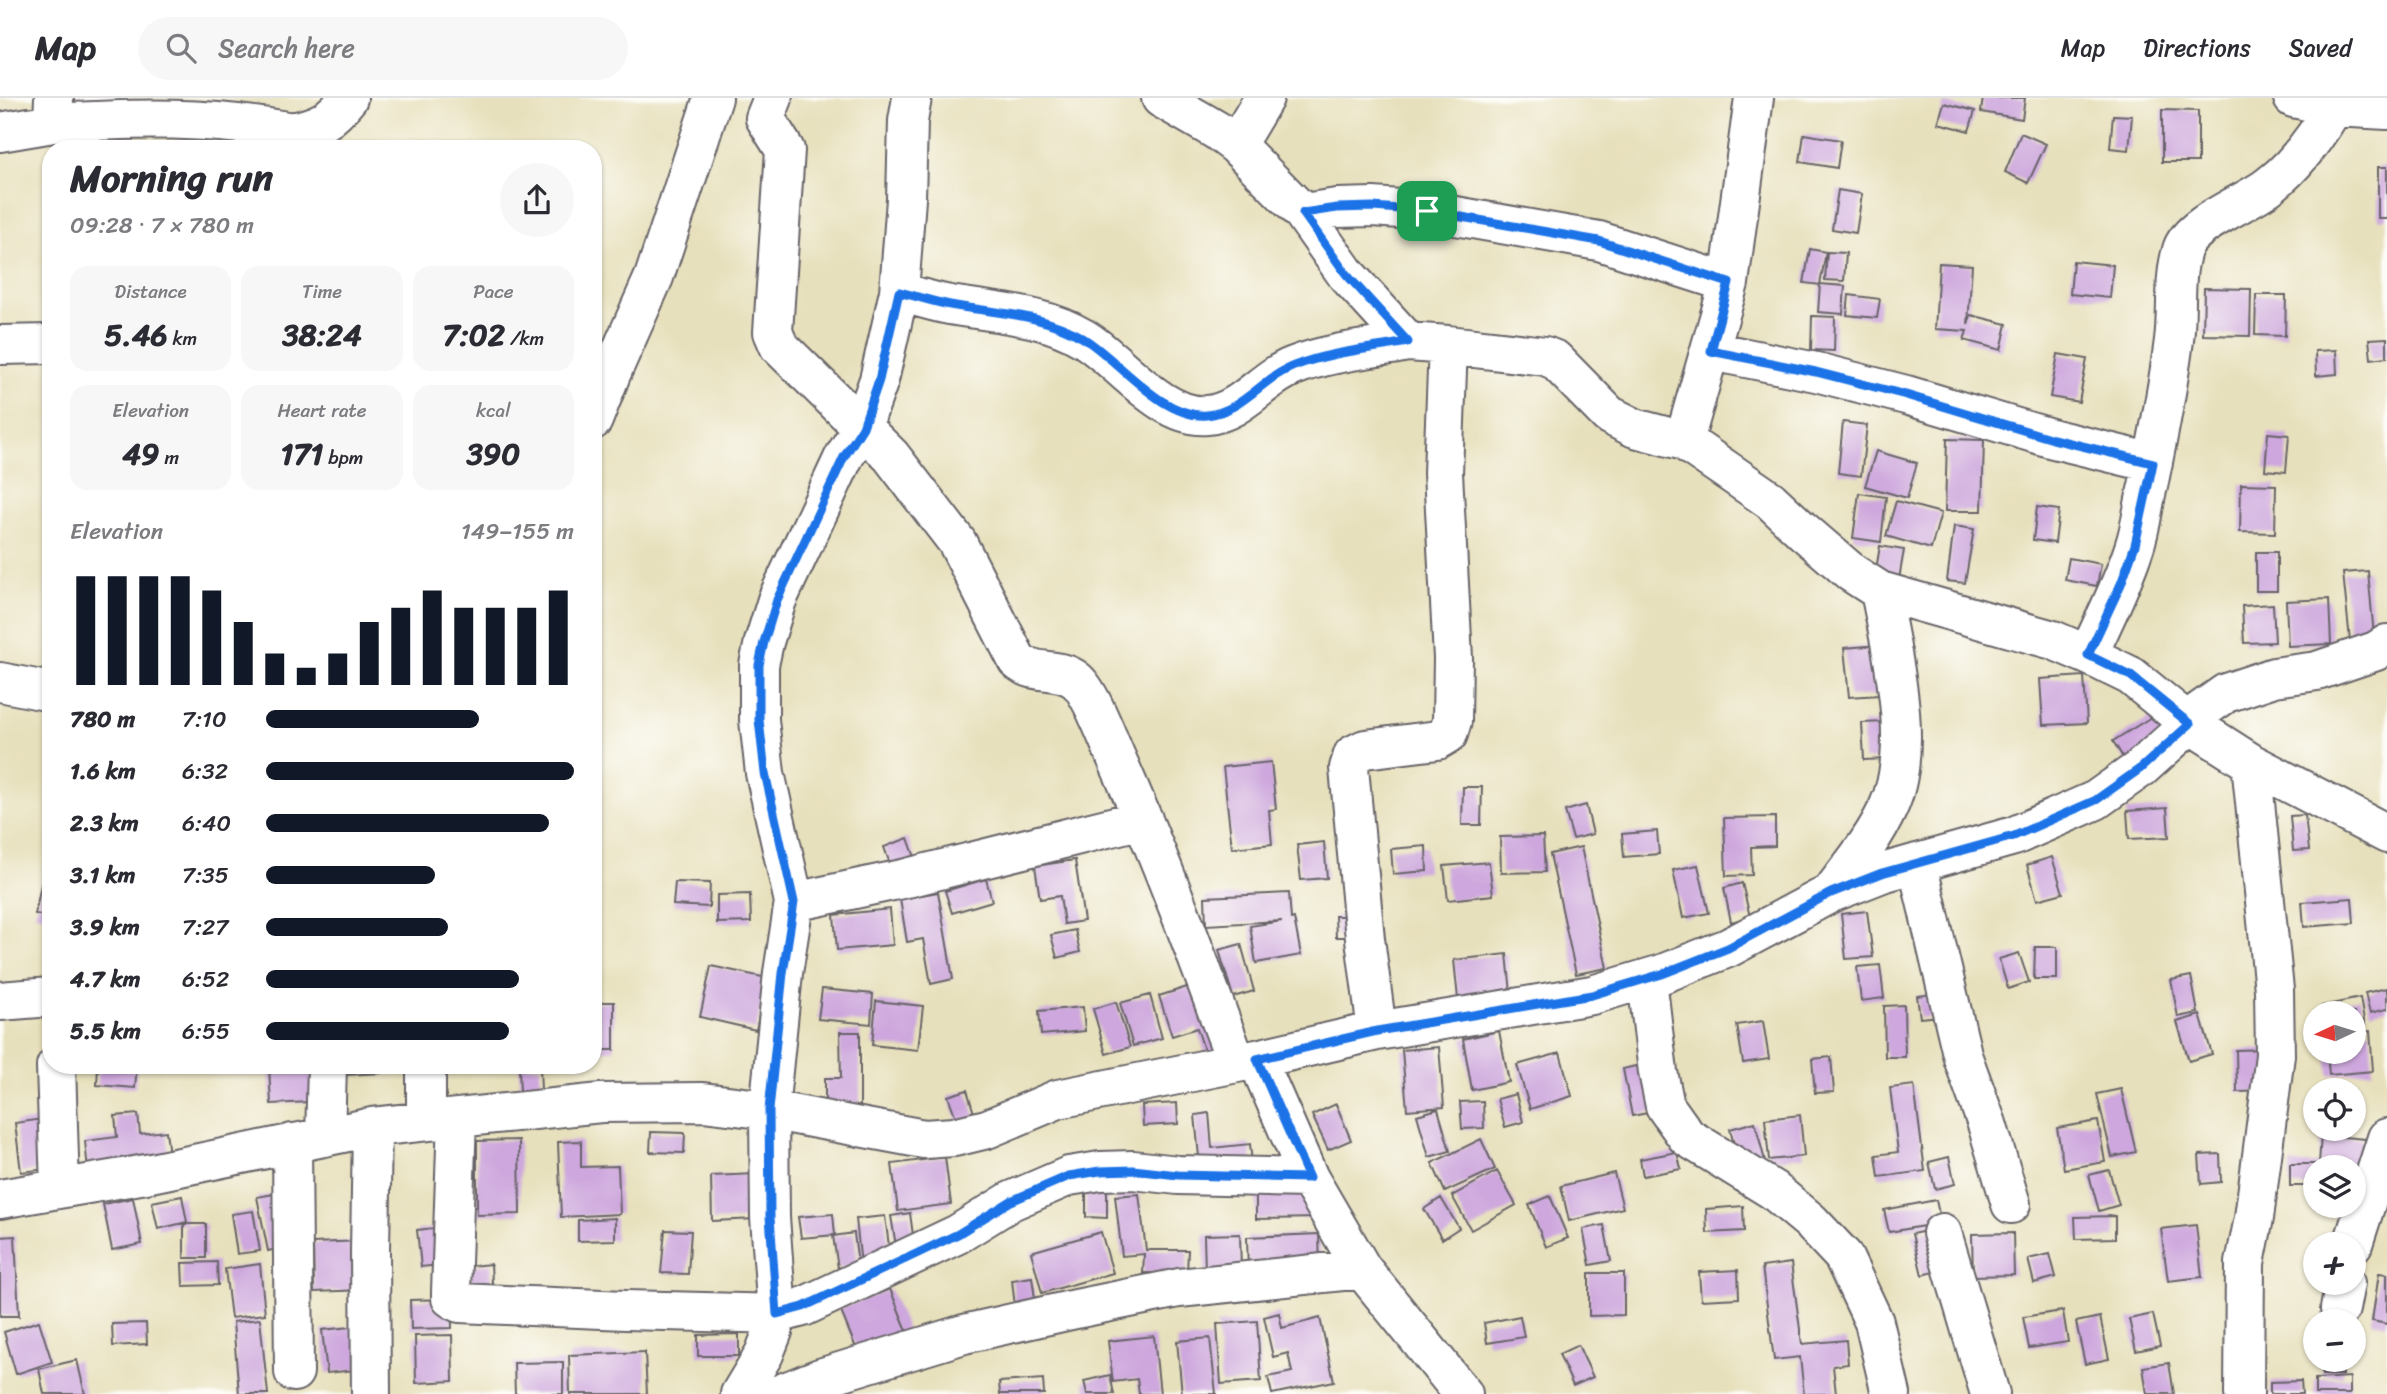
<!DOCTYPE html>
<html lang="en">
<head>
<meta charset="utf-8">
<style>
	body { margin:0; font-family:Sriracha,sans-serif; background:#f7f7f7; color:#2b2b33; height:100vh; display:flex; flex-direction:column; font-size:26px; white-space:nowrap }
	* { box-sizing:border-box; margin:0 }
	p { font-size:23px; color:#7c7c81 }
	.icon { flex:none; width:38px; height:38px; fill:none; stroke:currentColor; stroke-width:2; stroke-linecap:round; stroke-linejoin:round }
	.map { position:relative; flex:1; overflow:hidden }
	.side { position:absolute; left:42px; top:42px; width:560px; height:934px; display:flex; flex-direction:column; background:#fff; border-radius:28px; box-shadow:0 2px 5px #0004 }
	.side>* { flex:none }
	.needle { width:46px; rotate:266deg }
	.buttons { position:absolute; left:2303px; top:903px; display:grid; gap:14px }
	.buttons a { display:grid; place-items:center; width:63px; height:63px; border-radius:50%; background:#fff; box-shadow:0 2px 5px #0004; font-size:35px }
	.pin { position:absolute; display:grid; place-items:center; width:60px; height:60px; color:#fff; margin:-30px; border-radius:14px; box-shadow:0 4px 10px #0006 }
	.round { display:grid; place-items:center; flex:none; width:74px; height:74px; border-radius:37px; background:#f7f7f7 }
	.overview { display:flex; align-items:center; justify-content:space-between; height:119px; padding:0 28px }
	h1 { font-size:38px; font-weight:700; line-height:52px }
	.metrics { display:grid; grid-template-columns:repeat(3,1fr); gap:10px; height:119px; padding:7px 28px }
	.metrics div { display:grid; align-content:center; border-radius:18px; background:#f7f7f7; text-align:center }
	.metrics b { font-size:30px; font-weight:700 }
	.metrics small { font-size:19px; font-weight:400 }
	.metrics p { font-size:19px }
	.chart { height:196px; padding:14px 28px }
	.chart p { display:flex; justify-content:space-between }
	.chart svg { width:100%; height:126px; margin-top:7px; stroke:#111827; stroke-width:6 }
	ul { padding:0 28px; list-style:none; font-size:23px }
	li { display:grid; grid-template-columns:112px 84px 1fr; align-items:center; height:52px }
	li i { height:18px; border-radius:9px; background:#111827 }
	header { display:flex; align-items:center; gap:42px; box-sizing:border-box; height:98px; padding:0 35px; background:#fff; border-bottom:2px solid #e1e1e2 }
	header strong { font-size:33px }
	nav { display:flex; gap:38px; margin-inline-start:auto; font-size:24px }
	.search { width:490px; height:63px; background:#f7f7f7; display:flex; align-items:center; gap:18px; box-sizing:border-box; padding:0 24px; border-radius:38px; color:#7c7c81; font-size:26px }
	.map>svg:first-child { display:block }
</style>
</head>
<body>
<header>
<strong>Map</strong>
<div class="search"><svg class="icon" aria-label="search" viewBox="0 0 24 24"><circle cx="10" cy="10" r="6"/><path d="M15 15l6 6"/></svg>Search here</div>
<nav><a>Map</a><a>Directions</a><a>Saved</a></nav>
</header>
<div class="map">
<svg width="2387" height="1296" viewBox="0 0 2387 1296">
	<rect width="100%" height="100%" fill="#fdfcf7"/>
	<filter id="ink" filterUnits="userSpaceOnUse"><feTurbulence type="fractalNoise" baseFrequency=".0143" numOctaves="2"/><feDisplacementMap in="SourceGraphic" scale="14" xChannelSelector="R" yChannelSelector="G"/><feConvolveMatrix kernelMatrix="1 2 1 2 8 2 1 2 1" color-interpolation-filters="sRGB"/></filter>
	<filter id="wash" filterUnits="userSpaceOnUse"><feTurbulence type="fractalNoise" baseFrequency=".00686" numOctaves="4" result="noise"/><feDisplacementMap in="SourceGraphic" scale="28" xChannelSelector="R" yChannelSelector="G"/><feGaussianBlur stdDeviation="1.57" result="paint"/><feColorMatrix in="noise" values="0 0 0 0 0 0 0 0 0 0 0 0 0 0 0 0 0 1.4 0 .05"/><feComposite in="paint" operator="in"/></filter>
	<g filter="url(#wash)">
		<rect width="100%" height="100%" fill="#e7e0bc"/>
		<g id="blocks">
			<path fill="#cda7dd" d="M1983,0h42l-3,21 -41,-7z
				M1944,5l31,8 -6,20 -31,-8z
				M2162,12l36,1v51h-36z
				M2113,17l19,1 -3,34 -19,-2z
				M2021,35l25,11 -18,39 -23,-11z
				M1804,36l37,6 -4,28 -37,-6z
				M2378,69h9v52h-9z
				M1838,92l24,4 -6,39 -24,-4z
				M1810,151l16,3 -6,33 -16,-2z
				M1827,154l19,1 -2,28 -19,-1z
				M2073,163l40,4 -3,33 -40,-4z
				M1939,165l33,2 -4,60 3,-10 36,9 -6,26 -37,-10 3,-9 -32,-2z
				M1820,186l25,2 -2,28 -25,-2z
				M2204,190l47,1 -1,47 -47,-1z
				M1849,197l31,4 -3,19 -30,-3z
				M2256,197h30l-1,41 -30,-1z
				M1812,218l23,1 -1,34 -23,-1z
				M2387,240v19l-16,2 -2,-20z
				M2336,252l1,24 -21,2 -1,-25z
				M2058,256l29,5 -8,43 -29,-5z
				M1843,324l24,3 -6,51 -23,-3z
				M2268,335l21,2 -3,37 -21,-2z
				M1947,341l37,1 -2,71h-37z
				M1876,353l41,12 -10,35 -42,-12z
				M2241,386l35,1 -1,48 -35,-1z
				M1859,395l27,4 -5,45 -28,-4z
				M1896,403l45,12 -10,36 -45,-13z
				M2037,409l22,3 -4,33 -22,-3z
				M1954,428l20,3 -9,54 -18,-2z
				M1880,448l24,4 -6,35 -24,-4z
				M2256,454h21v39h-21z
				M2069,460l32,6 -4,22 -32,-6z
				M2368,473l7,76 -24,3 -8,-77z
				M2329,501l2,45 -43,2 -2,-45z
				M2273,506l2,38 -31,1 -2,-37z
				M1891,546l4,50 -46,3 -5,-49z
				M2084,578l3,47 -44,2 -3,-46z
				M2156,616l15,23 -44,27 -14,-23z
				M1885,624l2,37 -23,1 -2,-37z
				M1271,664l5,47 -7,1 3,34 -40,4 -9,-81z
				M1463,689h19l-1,38h-19z
				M1586,707l7,29 -20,5 -8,-28z
				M2167,710l2,29 -40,2 -2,-28z
				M2305,717l4,35 -16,1 -3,-35z
				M1775,719v29l-24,1 1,28 -26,1 -2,-58z
				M1657,733l2,23 -35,3 -2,-23z
				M1543,738l2,36 -44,1 -1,-36z
				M908,740l13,36 -24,9 -13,-36z
				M1324,744l3,36 -26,2 -4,-35z
				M1426,748l1,25 -34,3 -2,-25z
				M1581,749l26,121 -31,6 -26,-120z
				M2052,759l11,36 -26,7 -10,-35z
				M1075,762l9,61 -20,3 -4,-28 -20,3 -5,-33z
				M1489,764l4,33 -45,5 -4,-34z
				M1698,767l11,48 -26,5 -10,-48z
				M45,768l6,1v50l-16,-3z
				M986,781l6,22 -40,12 -7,-22z
				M675,784l35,1 -1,24 -36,-2z
				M1742,785l8,34 -19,5 -7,-34z
				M938,794l15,87 -22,5 -8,-45 -16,3 -7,-43z
				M1289,795l2,26 3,-1 7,37 -45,8 -6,-37 32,-5 -76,4 -1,-28z
				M750,796l1,28 -34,1v-28z
				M2352,800l2,25 -50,4 -2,-25z
				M890,811l3,36 -56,5 -3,-35z
				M1867,813l6,46 -27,2 -5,-45z
				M1335,818h33v21h-32z
				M1075,832l5,22 -23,6 -6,-23z
				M1241,846l13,47 -21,6 -14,-47z
				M2035,849h22v32h-23z
				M2019,855l10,29 -21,7 -9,-30z
				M1507,856l4,39 -53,6 -4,-39z
				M1880,867l4,33 -23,3 -4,-34z
				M711,868l56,12 -11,52 -56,-13z
				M2191,878l7,37 -20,4 -7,-37z
				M1206,883l21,65 -22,7 -8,-25 -25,8 -13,-40z
				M2387,890v21l-17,4 -5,-20z
				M822,891l51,5 -2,30 -53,-5z
				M1949,894l3,23 -32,3 -3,-22z
				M1150,897l12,43 -29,8 -13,-43z
				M2360,900l5,28 -11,2v-15h-31l-1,-7z
				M876,903l47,5 -5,44 -46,-5z
				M594,904h20v48h-20z
				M1116,904l14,45 -24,7 -13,-45z
				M1904,907l1,52h-20l-1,-51z
				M1083,909l2,24 -44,4 -2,-24z
				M2200,917l12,39 -23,7 -12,-39z
				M1763,923l6,38 -26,4 -6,-38z
				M1499,933l10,51 -37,8 -9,-51z
				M2370,933l3,40 -44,4 -2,-23h27v-19z
				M840,934h20v75h-35v-29h16z
				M1439,949l5,60 -37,3 -5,-60z
				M2270,951l2,42 -35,1 -1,-42z
				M1560,955l12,43 -42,13 -13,-44z
				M1831,959l3,35 -19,1 -3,-34z
				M1648,965l10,48 -26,5 -9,-47z
				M98,968h39l-2,22 -38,-3z
				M269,968h58l2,35 -58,3z
				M346,968h34l1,7 -35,2z
				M519,968h21l1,25 -21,2z
				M1914,987l11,86 -46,6 -3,-22 22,-3 -8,-64z
				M2121,991l15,63 -24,5 -15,-63z
				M967,992l9,30 -17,6 -11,-30z
				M1516,996l7,28 -18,5 -8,-28z
				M1483,1003l1,27 -22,1 -2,-27z
				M1177,1005l1,21 -35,2 -1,-21z
				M1336,1006l15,36 -23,10 -16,-35z
				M1438,1011l12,42 -21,6 -12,-42z
				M1209,1015l3,35 38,-4 3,28 -52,6 -6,-63z
				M138,1016l2,20 26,-3 4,32 -82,7 -3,-29 32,-4 -2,-21z
				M1800,1017l4,41 -35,4 -4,-41z
				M50,1020l6,50 -35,4 -6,-49z
				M2098,1023l7,41 -41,7 -7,-41z
				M1755,1024l12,47 -25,7 -12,-47z
				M651,1034l34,1 -1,20 -34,-1z
				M2321,1037l66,6 -3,29 -59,-5v2h-10v19h-25v-22h29z
				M1481,1041l14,30 -50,23 -13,-29z
				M519,1042l1,74 -43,1v-74z
				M581,1043v26l37,-1 2,48 -59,3 -3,-75z
				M1677,1054l4,17 -38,7 -3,-17z
				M2220,1056l1,28 -20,2 -2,-29z
				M945,1059l6,47 -53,7 -6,-47z
				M1949,1059l6,27 -20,5 -6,-27z
				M2109,1072l10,35 -20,6 -10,-36z
				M1497,1073l19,34 -45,25 -19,-34z
				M1614,1075l9,35 -54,13 -8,-35z
				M755,1076l2,45 -45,2 -1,-45z
				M1086,1082l21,1v37l-21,-1z
				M279,1095l11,53 -22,5 -11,-54z
				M1139,1096l7,56h42l-1,23h-44l1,-19 -22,2 -7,-60z
				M1319,1096v24l-63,1v-24z
				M182,1098l5,26 -29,7 -6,-27z
				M1550,1098l18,42 -22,9 -17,-42z
				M133,1100l9,46 -30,6 -9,-46z
				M1441,1100l18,30 -17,11 -18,-30z
				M1936,1102l5,23 -52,9 -5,-22z
				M1743,1108l1,25 -37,2 -1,-24z
				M253,1113l7,40 -23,3 -6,-40z
				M910,1115l5,37 -18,2 -6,-36z
				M833,1116l2,21 -34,3 -3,-21z
				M885,1118l6,45 -30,4 -5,-46z
				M2115,1118v22l-39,1 -1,-22z
				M615,1120v22l-37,1v-21z
				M184,1126h22v34h-22z
				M1604,1127l7,36 -21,4 -7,-36z
				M2196,1127l6,52 -34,4 -7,-52z
				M445,1129l4,37 -28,3 -4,-37z
				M1940,1130l10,40 -28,7 -10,-41z
				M665,1132l26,1 -3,43 -27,-1z
				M1101,1134l12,41 -71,20 -11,-41z
				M854,1135l4,32 -20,3 -5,-32z
				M2013,1135l1,42 -41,1 -1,-42z
				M1240,1136l1,36 -36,1 -1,-36z
				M1319,1136l1,35 -72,2 -1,-34z
				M15,1138l4,80h-19v-79z
				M362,1143l2,49 -50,2 -1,-49z
				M2050,1156l6,23 -22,6 -6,-24z
				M217,1164l1,23 -35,1 -1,-23z
				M1791,1165l11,81 44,-4 2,24 -15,2 3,28h-32l-4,-37 -26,3 -12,-93z
				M260,1166l5,50 -34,4 -6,-49z
				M491,1166l2,36 -21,1 -2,-35z
				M1738,1172l1,28 -38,2 -2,-28z
				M1589,1175h35v42l-35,1z
				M2379,1175l8,1v50l-15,-3z
				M1032,1179l5,36 -21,3 -4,-36z
				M890,1191l18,44 -50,20 -18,-44z
				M451,1201l1,29 -41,1 -1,-29z
				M2063,1213l5,31 -39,6 -6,-31z
				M1279,1215l3,15 38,-10 14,63 -62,13 -4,-17 24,-5 -4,-19 -15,4 -9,-40z
				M2153,1216l7,32 -24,5 -7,-32z
				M1520,1218l4,21 -37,6 -3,-20z
				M2100,1219l9,42 -24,5 -9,-42z
				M260,1221l8,75h-29l-6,-72z
				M39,1223l13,41 -36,12 -12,-42z
				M1257,1223l4,60 -40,3 -4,-60z
				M146,1225l1,21 -34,2 -1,-22z
				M370,1227l4,43 -47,5 -5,-43z
				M739,1236v22h-41v-21z
				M452,1237l1,46 -37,2 -1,-47z
				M1154,1238l6,58h-21l-2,-15 -24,3 -5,-41z
				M1210,1240l6,56h-34l-5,-53z
				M1578,1247l15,32 -20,9 -14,-32z
				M645,1254l2,42h-77l-1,-39z
				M77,1262l8,34h-41l-5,-25z
				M2323,1262h20v15h-21z
				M563,1264v32h-48l-1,-31z
				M2169,1265l5,31h-27l-4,-27z
				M1110,1277l4,19h-27l-3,-13z
				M2350,1279v17h-35v-15z
				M1043,1281l1,15h-44l-1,-12z
				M2301,1283l1,13h-32v-12z"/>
		</g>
	</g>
	<g filter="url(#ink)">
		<use href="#blocks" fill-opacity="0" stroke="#676468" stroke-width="2"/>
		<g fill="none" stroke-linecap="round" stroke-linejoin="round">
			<defs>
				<path id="street" d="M773,0l-8,20 20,32 -12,182 6,14 112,110 66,86 60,118c16,16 42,6 59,20 14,11 31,57 39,75 45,101 83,204 121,307
					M1161,0l55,32 20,15 67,68 43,61 62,68 40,3 97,11 10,4 54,55 26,13 49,13 86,59 32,30 50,43 28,18 173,49 35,15c16,-35 34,-70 46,-107 7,-20 9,-42 14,-62 10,-48 20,-98 26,-146 4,-30 -1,-61 8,-90 8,-27 66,-47 88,-65 29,-22 51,-55 69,-87
					M2293,0l41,9 53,3
					M53,25c85,-5 155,-7 240,9
					M0,34l53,-9 1,-25
					M1236,47l28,-47
					M287,51l6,-17c28,-7 37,-11 55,-34
					M1303,115l34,-5 36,-1 54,4 172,30 130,42
					M899,194c17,4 34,10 51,13 45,8 93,9 133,33 36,21 78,81 124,77 35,-3 55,-37 87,-49 35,-14 77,-17 114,-24
					M0,247l51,-1
					M1711,253l105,21 90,23 148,44 99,24
					M593,322l18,-46 43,-97 59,-179
					M1684,343l45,-158 25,-185
					M2088,557l43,21 59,48 61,39 136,71
					M0,584l51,10
					M1917,765l46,195 24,66 24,80
					M1831,795c20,-27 43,-54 57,-85 28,-59 4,-155 -8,-217
					M794,804l113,-24 236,-59
					M1647,881l11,93 7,34 22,31 86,53 37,31 33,35 31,66 17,72
					M0,903l51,-4
					M1377,933l-12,-92 -16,-171 4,-13 12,-6 73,-9 10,-6 4,-13 1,-63 -10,-185 5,-128
					M1257,961l52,119 53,91 101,125
					M56,968l4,122
					M426,968v55
					M457,1020l-6,174v6l8,5 167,7 151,4 26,-7 47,-22 108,-51 53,-33 58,-25 31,-5 33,-1 45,5 131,3
					M325,1039l2,-71
					M292,1045l2,229
					M0,1101l146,-25 226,-47 229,-24 102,-1 66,8 155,29 30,-2 33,-8 71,-30 199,-40 120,-28 215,-36 70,-21 66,-26 103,-55 51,-20 132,-37 82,-36 45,-32 49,-44 9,-12 27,-19 48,-16 43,-6 59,-20 11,-7
					M1942,1135l48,161
					M2353,1146l34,-106
					M2340,1211l5,-26
					M371,1296l-1,-142 2,-125
					M740,1296l24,-40 9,-23 4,-17 -7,-97 -1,-107 14,-137 11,-71 -29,-129 -6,-53v-55l5,-23 13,-42 67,-143 18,-30 17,-47 20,-88 7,-93 2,-78 4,-23
					M780,1296l40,-16 144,-44 107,-24 108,-22 183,-19
					M2244,1296l1,-131 9,-45 21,-163 -1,-65 -23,-227"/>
			</defs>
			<use href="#street" stroke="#676468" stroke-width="42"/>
			<use href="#street" stroke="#fff" stroke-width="38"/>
		</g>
	</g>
	<g fill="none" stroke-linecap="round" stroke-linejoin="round" filter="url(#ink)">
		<defs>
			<path id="route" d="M1373,109l54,4 172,30 130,42 -18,68 105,21 90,23 147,44 100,24 -18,82 -14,39 -33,71 43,21 59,48 -49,44 -45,32 -82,36 -132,37 -51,20 -103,55 -66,26 -70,21 -215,36 -120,28 52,119 -131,-3 -45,-5 -33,1 -31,5 -58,25 -53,33 -42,20 -113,53 -26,7 -7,-97 -1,-107 14,-137 11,-71 -29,-129 -6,-53v-55l5,-23 13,-42 67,-143 19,-30 16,-47 20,-88c17,4 34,10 51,13 45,8 93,9 133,33 35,21 79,81 124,77 35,-3 55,-37 87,-49 35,-14 77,-17 114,-24l-62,-68 -43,-61 34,-5z"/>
		</defs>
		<use href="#route" stroke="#fff" stroke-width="14"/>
		<use href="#route" stroke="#1a73e8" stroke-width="9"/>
	</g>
</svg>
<div class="buttons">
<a><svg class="needle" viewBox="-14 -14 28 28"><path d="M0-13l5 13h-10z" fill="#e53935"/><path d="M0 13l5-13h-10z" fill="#7c7c81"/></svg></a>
<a><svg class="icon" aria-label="locate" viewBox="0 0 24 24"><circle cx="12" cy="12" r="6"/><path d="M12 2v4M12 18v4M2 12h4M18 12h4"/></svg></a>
<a><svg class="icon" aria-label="layers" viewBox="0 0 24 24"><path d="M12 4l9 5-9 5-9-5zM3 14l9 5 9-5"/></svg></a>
<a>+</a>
<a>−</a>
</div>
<div class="pin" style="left:1427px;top:113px;background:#1e9e55"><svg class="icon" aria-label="arrive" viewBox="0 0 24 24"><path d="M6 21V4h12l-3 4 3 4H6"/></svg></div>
<section class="side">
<div class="overview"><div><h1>Morning run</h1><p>09:28 · 7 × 780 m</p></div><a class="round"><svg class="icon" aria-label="share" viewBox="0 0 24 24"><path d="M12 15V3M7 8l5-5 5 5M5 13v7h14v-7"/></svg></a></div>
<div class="metrics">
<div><p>Distance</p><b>5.46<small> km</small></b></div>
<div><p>Time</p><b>38:24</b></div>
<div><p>Pace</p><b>7:02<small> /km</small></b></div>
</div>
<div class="metrics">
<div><p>Elevation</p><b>49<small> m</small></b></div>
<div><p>Heart rate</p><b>171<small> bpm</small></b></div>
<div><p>kcal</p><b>390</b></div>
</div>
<div class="chart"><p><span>Elevation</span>149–155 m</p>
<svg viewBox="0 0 160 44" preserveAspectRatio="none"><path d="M5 44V6M15 44V6M25 44V6M35 44V6M45 44V11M55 44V22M65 44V33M75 44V38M85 44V33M95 44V22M105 44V17M115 44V11M125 44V17M135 44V17M145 44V17M155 44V11"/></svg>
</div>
<ul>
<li><b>780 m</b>7:10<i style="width:69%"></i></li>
<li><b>1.6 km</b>6:32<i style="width:100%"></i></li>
<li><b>2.3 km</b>6:40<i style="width:92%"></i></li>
<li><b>3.1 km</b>7:35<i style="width:55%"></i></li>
<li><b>3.9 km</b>7:27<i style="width:59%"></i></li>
<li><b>4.7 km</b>6:52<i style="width:82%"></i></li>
<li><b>5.5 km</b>6:55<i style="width:79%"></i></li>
</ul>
</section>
</div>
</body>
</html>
